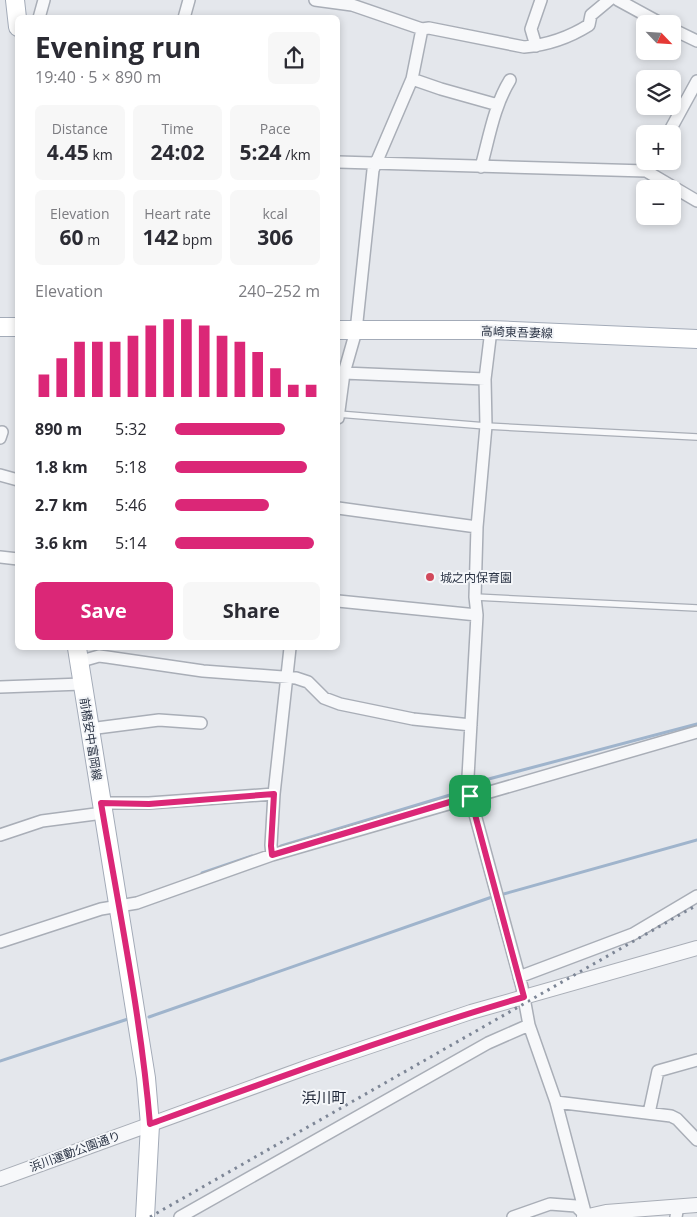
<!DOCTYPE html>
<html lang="en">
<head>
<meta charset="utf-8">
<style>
	body { margin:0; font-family:"Open Sans","Noto Sans JP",sans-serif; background:#f7f7f7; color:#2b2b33; height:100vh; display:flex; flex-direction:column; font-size:19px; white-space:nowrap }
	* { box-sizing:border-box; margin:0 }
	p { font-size:16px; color:#7c7c81 }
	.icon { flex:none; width:28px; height:28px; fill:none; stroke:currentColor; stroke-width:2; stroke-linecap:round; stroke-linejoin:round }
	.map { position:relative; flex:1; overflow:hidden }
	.panel { position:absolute; left:15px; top:15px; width:325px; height:635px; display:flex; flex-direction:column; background:#fff; border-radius:8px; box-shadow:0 2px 8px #0003 }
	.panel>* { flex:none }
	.needle { width:32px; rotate:115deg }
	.buttons { position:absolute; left:636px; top:15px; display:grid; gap:10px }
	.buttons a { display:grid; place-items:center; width:45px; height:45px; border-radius:8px; background:#fff; box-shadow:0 2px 8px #0003; font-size:25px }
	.pin { position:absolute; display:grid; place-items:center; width:42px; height:42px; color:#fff; margin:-21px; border-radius:10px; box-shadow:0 2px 8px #0006 }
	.round { display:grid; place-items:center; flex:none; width:52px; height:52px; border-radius:8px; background:#f7f7f7 }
	.head { display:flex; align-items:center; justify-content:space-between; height:85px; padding:0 20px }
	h1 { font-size:28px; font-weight:700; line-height:38px }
	.stats { display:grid; grid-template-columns:repeat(3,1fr); gap:8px; height:85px; padding:5px 20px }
	.stats div { display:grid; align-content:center; border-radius:8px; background:#f7f7f7; text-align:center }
	.stats b { font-size:21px; font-weight:700 }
	.stats small { font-size:14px; font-weight:400 }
	.stats p { font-size:14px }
	.chart { height:140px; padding:10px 20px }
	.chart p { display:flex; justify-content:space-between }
	.chart svg { width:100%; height:90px; margin-top:5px; stroke:#db2777; stroke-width:6 }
	.action { display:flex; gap:10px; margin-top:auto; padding:10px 20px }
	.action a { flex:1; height:58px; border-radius:8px; background:#db2777; color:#fff; font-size:20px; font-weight:700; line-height:58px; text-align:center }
	.action a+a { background:#f7f7f7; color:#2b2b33 }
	ul { padding:0 20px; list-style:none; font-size:16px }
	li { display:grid; grid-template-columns:80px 60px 1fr; align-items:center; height:38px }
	li i { height:12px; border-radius:6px; background:#db2777 }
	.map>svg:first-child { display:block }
</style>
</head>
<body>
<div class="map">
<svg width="697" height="1217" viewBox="0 0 697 1217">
	<rect width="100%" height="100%" fill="#e4e7ec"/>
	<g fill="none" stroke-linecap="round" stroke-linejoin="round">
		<path stroke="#9fb4cc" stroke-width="3" d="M481,781l216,-57
			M281,846l179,-54
			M202,873l50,-17
			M500,895l197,-55
			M149,1017l343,-120
			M0,1061l131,-43"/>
		<defs>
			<path id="service" d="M338,414l148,12 211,11
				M475,597l222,11"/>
			<path id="minor" d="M315,0l37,5 70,24 -10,50 -39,91 -17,161 -12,42 -6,45
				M618,0l44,24
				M39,18l5,-18
				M184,18l5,-18
				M422,29l7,-1 95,19c23,-2 46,-10 65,-22l2,-10 18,-15
				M672,29l25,12
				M536,46l-5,-17 10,-29
				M412,79l29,10 57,16
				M668,134l29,-53
				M655,161l-9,10 51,30
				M338,162l308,9
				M481,167c8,-29 13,-61 29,-87
				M491,330l-6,49 1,47 -9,101 -2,70 2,18 -9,162 2,19 52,191 7,38 27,77 30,114
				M344,373l141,6
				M0,438l2,-6
				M0,475l18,5
				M338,508l139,19
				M0,557l18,2
				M338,601l139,14
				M78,662l21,-6 8,1 96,14 93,7 12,4 16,16 16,6 73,15 58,6
				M0,687l82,-3
				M89,729l70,-9 42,3
				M101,803h48l125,-9
				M0,835l42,-14 61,-8
				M272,855l-1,-10 3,-51 16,-146
				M0,942l101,-33 36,-6 135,-48 425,-123
				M519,977l114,-43 64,-38
				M556,1102l115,14 6,3 20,21
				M649,1113l9,-42 39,-11
				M180,1217l308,-174 41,-18
				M513,1217l37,-13 26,2 10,10
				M676,1217l2,-11"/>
			<path id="tertiary" d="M0,1179l308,-112 163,-55 226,-64
				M584,1217l22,-5 91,-7"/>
			<path id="primary" d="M15,0l3,27
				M0,327h18
				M338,330h153l206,9
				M77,648l69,430 4,47 -5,92"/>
		</defs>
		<use href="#service" stroke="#a9aeb7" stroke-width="8"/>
		<use href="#minor" stroke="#a9aeb7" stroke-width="14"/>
		<use href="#tertiary" stroke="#a9aeb7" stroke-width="16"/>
		<use href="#primary" stroke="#a3abb8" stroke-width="20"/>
		<use href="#service" stroke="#f7f8fa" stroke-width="5.5"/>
		<use href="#minor" stroke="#f7f8fa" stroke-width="11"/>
		<use href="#tertiary" stroke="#f7f8fa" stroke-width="14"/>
		<use href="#primary" stroke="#fff" stroke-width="18"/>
		<path stroke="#7d8696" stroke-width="3" stroke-dasharray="2.5 5" stroke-linecap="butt" d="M150,1217l547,-312"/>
	</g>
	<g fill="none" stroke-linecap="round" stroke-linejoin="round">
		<defs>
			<path id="route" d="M274,794l-3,52 1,9 198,-59 54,201c-127,37 -250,82 -374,127 -9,-107 -31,-214 -49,-321l48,1z"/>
		</defs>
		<use href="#route" stroke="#fff" stroke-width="10"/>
		<use href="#route" stroke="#db2777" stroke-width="6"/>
	</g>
	<circle fill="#d1495b" stroke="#f4f6f9" stroke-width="2" cx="430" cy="577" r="5"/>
	<g text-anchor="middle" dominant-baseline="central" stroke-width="4" stroke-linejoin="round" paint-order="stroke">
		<g font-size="12" fill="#2b3445" stroke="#f4f6f9">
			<text transform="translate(517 332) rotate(2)">高崎東吾妻線</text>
			<text transform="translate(91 739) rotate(81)">前橋安中富岡線</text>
			<text transform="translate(75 1151) rotate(-20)">浜川運動公園通り</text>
		</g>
		<g font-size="12" fill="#2b3445" stroke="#f4f6f9" text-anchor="start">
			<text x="440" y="577">城之内保育園</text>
		</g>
		<g font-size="15" fill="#1d2536" stroke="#f4f6f9">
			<text x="324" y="1097">浜川町</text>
		</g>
	</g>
</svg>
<div class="buttons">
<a><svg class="needle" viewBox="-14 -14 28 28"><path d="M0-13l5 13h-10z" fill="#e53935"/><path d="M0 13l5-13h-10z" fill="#7c7c81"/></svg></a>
<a><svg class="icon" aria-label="layers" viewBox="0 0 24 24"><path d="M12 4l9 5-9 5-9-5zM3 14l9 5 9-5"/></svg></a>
<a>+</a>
<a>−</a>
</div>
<div class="pin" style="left:470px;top:796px;background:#1e9e55"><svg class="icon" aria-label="arrive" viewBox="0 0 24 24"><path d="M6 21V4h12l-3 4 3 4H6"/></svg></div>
<section class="panel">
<div class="head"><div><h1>Evening run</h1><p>19:40 · 5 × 890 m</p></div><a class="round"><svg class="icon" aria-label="share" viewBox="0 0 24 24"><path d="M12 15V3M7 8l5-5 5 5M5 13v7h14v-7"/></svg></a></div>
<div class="stats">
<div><p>Distance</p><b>4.45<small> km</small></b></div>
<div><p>Time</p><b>24:02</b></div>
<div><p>Pace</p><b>5:24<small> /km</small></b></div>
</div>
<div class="stats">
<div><p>Elevation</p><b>60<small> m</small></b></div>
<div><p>Heart rate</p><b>142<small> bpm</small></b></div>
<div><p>kcal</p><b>306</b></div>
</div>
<div class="chart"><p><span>Elevation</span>240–252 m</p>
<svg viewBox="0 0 160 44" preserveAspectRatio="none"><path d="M5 44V33M15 44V25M25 44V17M35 44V17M45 44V17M55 44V14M65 44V9M75 44V6M85 44V6M95 44V9M105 44V14M115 44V17M125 44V22M135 44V30M145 44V38M155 44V38"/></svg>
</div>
<ul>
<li><b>890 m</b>5:32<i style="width:76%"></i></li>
<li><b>1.8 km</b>5:18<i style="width:91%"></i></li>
<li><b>2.7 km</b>5:46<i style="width:65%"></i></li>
<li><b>3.6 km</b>5:14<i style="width:96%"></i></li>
</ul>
<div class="action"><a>Save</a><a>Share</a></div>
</section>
</div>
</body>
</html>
